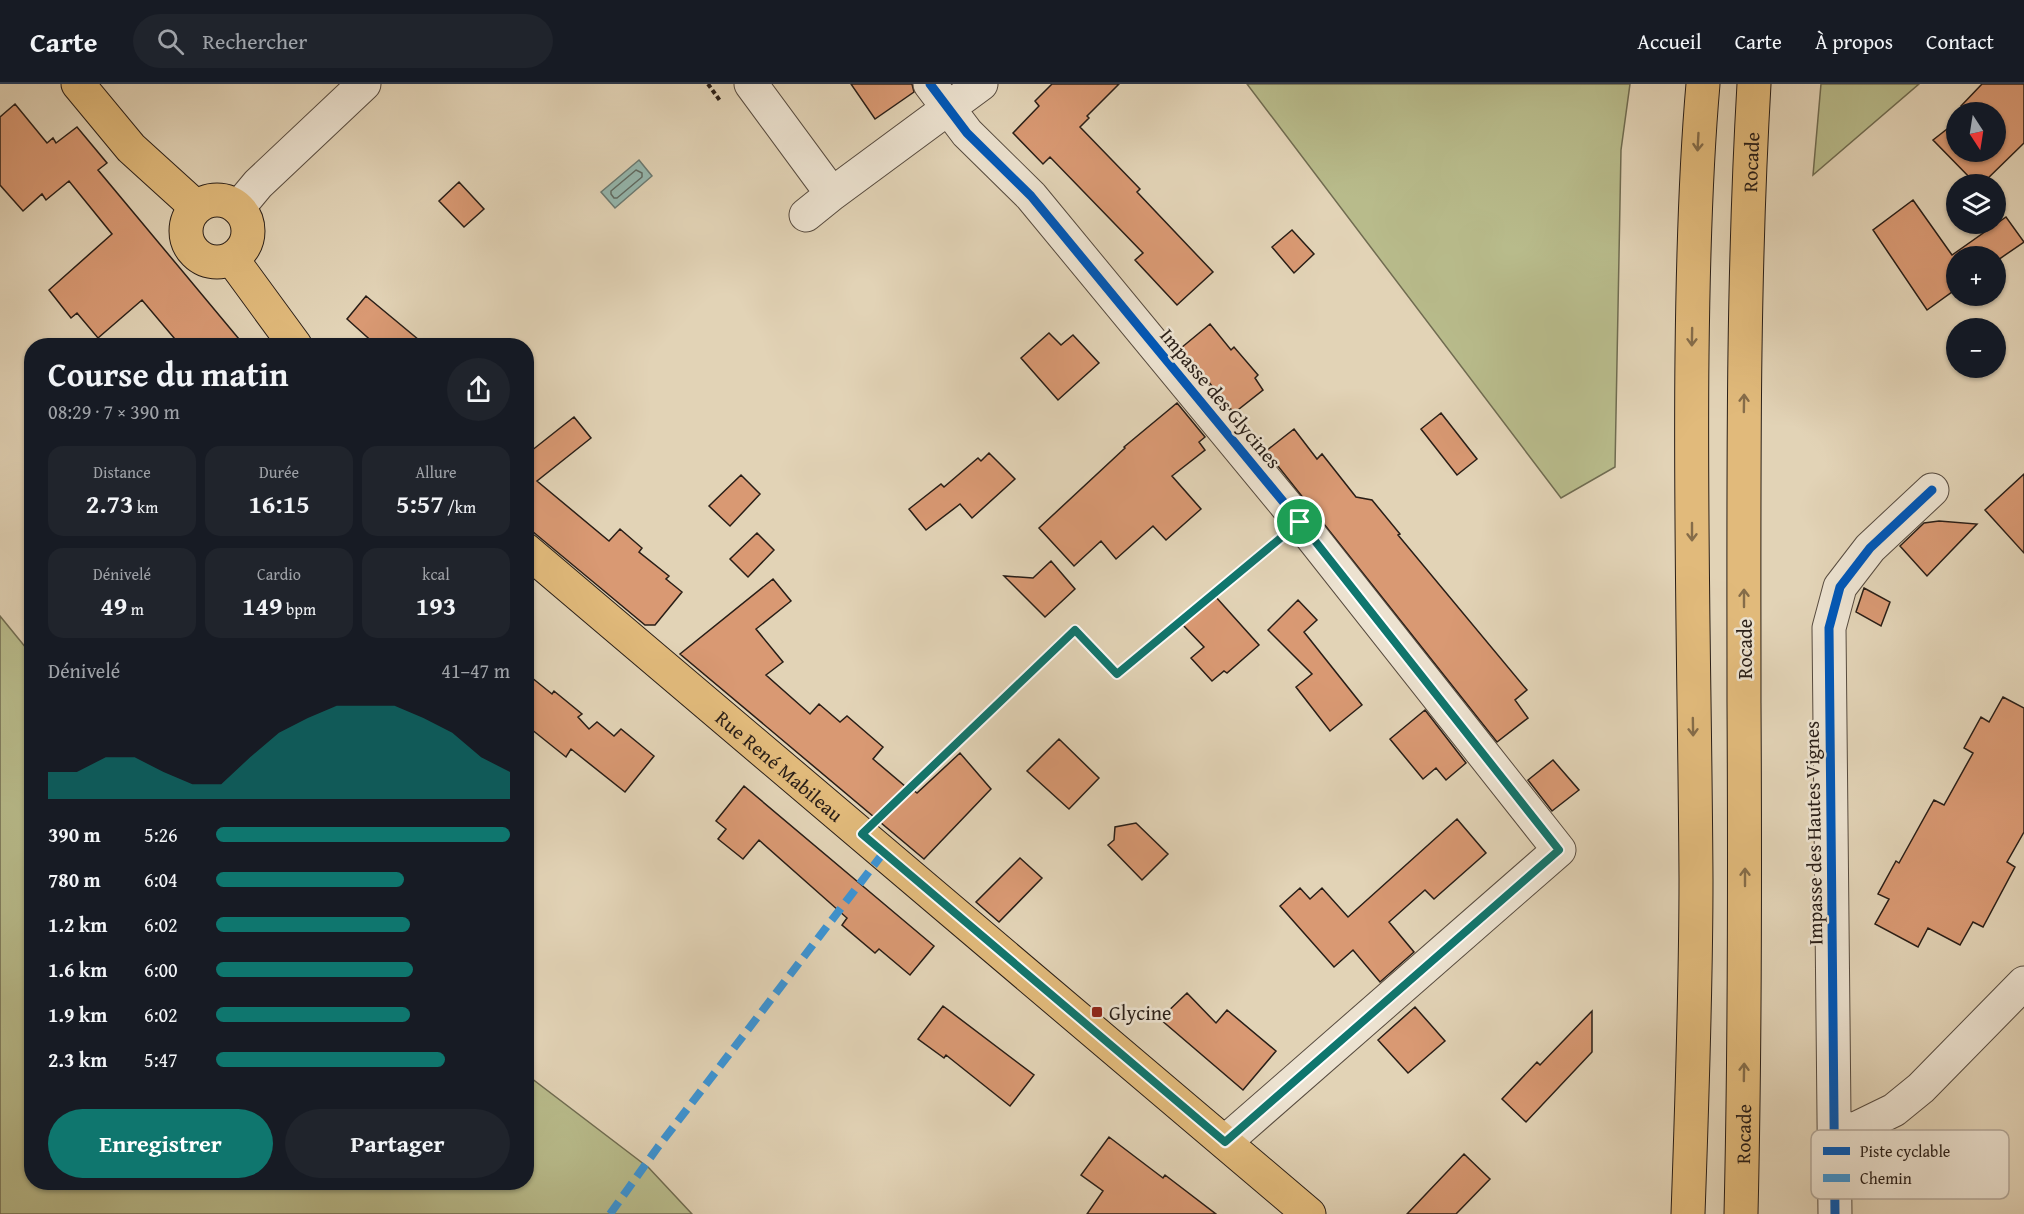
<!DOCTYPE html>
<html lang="fr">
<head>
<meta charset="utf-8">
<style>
	body { margin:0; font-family:"Gentium Book Plus",serif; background:#20242c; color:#f1f3f6; height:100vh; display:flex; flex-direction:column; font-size:22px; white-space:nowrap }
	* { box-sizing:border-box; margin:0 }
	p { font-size:20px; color:#9ea1a6 }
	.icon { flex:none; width:33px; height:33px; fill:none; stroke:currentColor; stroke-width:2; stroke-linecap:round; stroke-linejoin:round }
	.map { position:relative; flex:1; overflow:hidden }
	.panel { position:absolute; left:24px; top:254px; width:510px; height:852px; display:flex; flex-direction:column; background:#171b24; border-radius:24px; box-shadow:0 2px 4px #0004 }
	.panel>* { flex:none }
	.needle { width:39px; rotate:168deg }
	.buttons { position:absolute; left:1946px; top:18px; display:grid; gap:12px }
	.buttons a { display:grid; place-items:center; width:60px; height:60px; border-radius:50%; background:#171b24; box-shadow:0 2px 4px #0004; font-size:30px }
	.pin { position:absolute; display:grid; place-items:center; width:51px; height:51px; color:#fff; margin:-26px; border:3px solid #fff; border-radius:50%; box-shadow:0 2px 6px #0007 }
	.round { display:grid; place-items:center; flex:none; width:63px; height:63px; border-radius:32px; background:#20242c }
	.head { display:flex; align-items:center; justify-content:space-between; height:102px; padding:0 24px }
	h1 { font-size:33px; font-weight:700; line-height:45px }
	.stats { display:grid; grid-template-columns:repeat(3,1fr); gap:9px; height:102px; padding:6px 24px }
	.stats div { display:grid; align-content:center; border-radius:15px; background:#20242c; text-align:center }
	.stats b { font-size:26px; font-weight:700 }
	.stats small { font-size:16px; font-weight:400 }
	.stats p { font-size:16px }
	.chart { height:168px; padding:12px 24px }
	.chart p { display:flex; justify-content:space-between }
	.chart svg { width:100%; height:108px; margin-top:6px; fill:#0f766e; opacity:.7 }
	.cta { display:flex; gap:12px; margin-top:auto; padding:12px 24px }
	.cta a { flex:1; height:69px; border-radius:36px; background:#0f766e; color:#fff; font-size:24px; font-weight:700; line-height:69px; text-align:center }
	.cta a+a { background:#20242c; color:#f1f3f6 }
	ul { padding:0 24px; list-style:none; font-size:20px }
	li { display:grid; grid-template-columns:96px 72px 1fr; align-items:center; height:45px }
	li i { height:15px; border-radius:8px; background:#0f766e }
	header { display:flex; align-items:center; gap:36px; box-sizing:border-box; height:84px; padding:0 30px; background:#171b24; border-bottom:2px solid #363941 }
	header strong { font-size:28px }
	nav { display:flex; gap:33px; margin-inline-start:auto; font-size:21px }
	.search { width:420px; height:54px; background:#20242c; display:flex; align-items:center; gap:15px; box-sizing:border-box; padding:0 21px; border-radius:33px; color:#9ea1a6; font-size:22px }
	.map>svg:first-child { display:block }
</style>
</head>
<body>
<header>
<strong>Carte</strong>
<div class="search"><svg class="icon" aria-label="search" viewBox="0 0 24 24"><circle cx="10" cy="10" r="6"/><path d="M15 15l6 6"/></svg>Rechercher</div>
<nav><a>Accueil</a><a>Carte</a><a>À propos</a><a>Contact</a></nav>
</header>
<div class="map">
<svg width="2024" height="1130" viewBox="0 0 2024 1130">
	<rect width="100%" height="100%" fill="#e2d3b6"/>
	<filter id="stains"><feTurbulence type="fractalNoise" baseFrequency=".00333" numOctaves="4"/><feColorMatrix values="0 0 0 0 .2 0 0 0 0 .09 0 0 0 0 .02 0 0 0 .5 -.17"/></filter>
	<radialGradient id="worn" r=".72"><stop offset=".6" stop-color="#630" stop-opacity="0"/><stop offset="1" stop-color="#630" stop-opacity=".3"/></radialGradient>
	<path fill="#b8bb8b" stroke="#706c51" stroke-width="1.5" d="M1247,0h383l-9,66 -6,317 -54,31z
		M1821,0h98l-106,91z
		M0,532l31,38 1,528h494l1,-107 122,93 43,46h-692z"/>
	<path fill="#95b8af" stroke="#6a7a72" stroke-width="1.5" d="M639,76l13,16 -37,32 -14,-16z"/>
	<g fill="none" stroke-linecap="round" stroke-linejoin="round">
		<path stroke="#5f6b63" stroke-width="1.5" d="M636,86l6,3v4l-25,21h-3l-3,-4v-3z"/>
	</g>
	<path fill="#d99973" stroke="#291e17" stroke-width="1.5" d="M851,0h61l2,8 -39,27z
		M1052,0h67l-32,32 2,2 -9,9 60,62 -3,3 76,80 -36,33 -42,-45 8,-7 -93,-96 -7,7 -30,-31 26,-27 -4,-5z
		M1982,0h42v59l-42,41h-6l-43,-44 23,-18v30h39v-40h-28l-6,-6z
		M15,20l32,39 6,-5 3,5 21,-16 30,36 -9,7 146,175h-64l-38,-45 -44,38 -21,-25 -6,5 -22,-28 63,-56 -43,-53 -23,19 -4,-6 -19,17 -23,-26v-68z
		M459,98l25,27 -20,18 -25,-26z
		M1913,116l39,55 54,-38 18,25 -29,20v-6h-39v33l-29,21 -54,-80z
		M1292,146l22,24 -20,19 -22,-26z
		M366,212l59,49h-49l-29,-26z
		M1210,240l21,26 3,-3 24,28 -3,3 8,12 -29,23 -53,-65z
		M1049,249l12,12 12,-10 26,28 -41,37 -37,-42z
		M1177,319l28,34 -6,5 6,8 -33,26 29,33 -35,31 -13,-14 -37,33 -15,-18 -27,25 -35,-38 86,-80 -1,-1z
		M1441,329l36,46 -20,16 -36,-46z
		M574,333l17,21 -54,43 72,60 11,-12 22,19 -3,4 30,24 -3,3 16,13 -27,33h-10l-119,-99v-71z
		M1294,345l23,30 5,-5 34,43 16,3 28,34 -2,1 129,155 -12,10 13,18 -31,24 -231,-291z
		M989,369l26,26 -43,39 -12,-14 -34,26 -17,-21 32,-25 3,3 34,-29 3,3z
		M2024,390v79l-39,-43z
		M741,391l19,19 -30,32 -21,-20z
		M1939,437l38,3 -50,52 -27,-30 24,-23z
		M757,449l17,17 -26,27 -18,-18z
		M1051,477l24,28 -30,28 -41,-41 29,2z
		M773,495l18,22 -35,28 27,33 -17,13 44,39 9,-10 21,18 7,-6 36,31 -10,12 39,33 1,-2 4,3 43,-40 31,36 -67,70 -244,-205z
		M1864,504l26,14 -9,24 -25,-14z
		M1215,512l44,49 -32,28 -3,-2 -12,10 -21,-23 13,-11 -21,-22z
		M1298,516l19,20 -13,12 58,73 -32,26 -34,-44 16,-13 -44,-44z
		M526,589l26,21 2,-3 28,23 -4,3 11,12 8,-7 17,14 7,-7 33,27 -29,36 -54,-43 -5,8 -40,-32z
		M2003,613l21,11v124l-17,30 8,5 -32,60 -10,-5 -13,23 -32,-17 -10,19 -43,-23 14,-25 -11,-5 18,-33 3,2 35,-63 10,5 29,-52 -9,-5 17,-31 8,5z
		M1425,626l41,53 -20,17 -10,-12 -13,11 -33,-40z
		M1059,655l40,39 -30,31 -42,-38z
		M1553,676l26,30 -27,21 -24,-31z
		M744,702l190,160 -24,29 -31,-26 -4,4 -33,-28 5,-7 -88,-78 -16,19 -25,-20 8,-10 -10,-8z
		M1457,735l29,34 -52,46 -9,-9 -36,32 25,30 -34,30 -27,-32 -19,17 -54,-61 20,-18 10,11 12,-11 26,29z
		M1136,739l32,31 -26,26 -34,-35 6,-5 1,-13z
		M1020,774l22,20 -43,44 -23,-20z
		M1187,909l29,30 11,-13 49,41 -33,39 -83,-71z
		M943,922l91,69 -24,31 -64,-51 -2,3 -26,-19z
		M1415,923l30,34 -37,32 -30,-33z
		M1592,927v41l-66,70 -24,-23 35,-37 3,3z
		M1109,1053l54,41 2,-3 51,39h-129l16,-23 -22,-16z
		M1464,1070l26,25 -34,35h-49z"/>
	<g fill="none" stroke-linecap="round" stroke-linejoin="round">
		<defs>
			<path id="minor" d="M751,0l81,110 149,-110
				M930,0l37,49 64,63 269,326 259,328 -334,292
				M238,124l20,-24 106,-100
				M806,131l26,-21
				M1835,1047l22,-3 37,-18 27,-22 103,-105
				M1835,1130l-6,-586 11,-41 30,-39 62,-58"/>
			<g id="major">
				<path d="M78,0l53,64 65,59"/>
				<circle cx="217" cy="147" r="31"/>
				<path d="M232,175l63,86"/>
				<path id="s1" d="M526,466l783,664"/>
			</g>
			<g id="highway">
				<path d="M1688,1130c4,-112 8,-223 8,-335 -1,-174 -6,-348 -4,-523 1,-91 3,-181 11,-272"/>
				<path id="s2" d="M1741,1130c4,-170 4,-341 3,-511 0,-207 -2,-413 10,-619"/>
			</g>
		</defs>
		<use href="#minor" stroke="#574b3f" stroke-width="35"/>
		<use href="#major" stroke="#291e17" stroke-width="35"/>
		<use href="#highway" stroke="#291e17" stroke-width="35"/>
		<path stroke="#291e17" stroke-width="4" stroke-dasharray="4.5 3" stroke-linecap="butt" d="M708,0l13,18
			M884,729l191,-183 42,44 157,-131"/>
		<use href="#minor" stroke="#ece2d0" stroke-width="33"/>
		<use href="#major" stroke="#e1ba7b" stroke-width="33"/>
		<use href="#highway" stroke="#e1ba7b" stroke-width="33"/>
		<path stroke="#3c94d4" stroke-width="8" stroke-dasharray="15 8" stroke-linecap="butt" d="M610,1130l48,-67 226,-295"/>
		<defs>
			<path id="cycleway" d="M930,0l37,49 64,63 269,326 259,328 -334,292
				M1835,1130l-6,-586 11,-41 30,-39 62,-58"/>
		</defs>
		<use href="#cycleway" stroke="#ece2d0" stroke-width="13"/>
		<use href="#cycleway" stroke="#0057b8" stroke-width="9"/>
	</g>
	<defs><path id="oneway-shaft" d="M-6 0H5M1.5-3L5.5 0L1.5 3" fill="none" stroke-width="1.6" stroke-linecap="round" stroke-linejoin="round" transform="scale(1.5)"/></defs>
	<g stroke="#856c49">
		<use href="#oneway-shaft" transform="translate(1698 58) rotate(93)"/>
		<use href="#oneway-shaft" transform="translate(1692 253) rotate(91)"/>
		<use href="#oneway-shaft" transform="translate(1744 319) rotate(-89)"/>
		<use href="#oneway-shaft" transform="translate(1692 448) rotate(90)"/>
		<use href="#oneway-shaft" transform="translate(1744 514) rotate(-90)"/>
		<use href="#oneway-shaft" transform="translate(1693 643) rotate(89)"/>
		<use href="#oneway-shaft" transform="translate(1745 793) rotate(-90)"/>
		<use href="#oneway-shaft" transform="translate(1744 988) rotate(-89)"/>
	</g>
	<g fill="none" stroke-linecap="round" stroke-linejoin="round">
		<defs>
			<path id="route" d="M1300,438l259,328 -334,292 -363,-308 213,-204 42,44z"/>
		</defs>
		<use href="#route" stroke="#fff" stroke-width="12"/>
		<use href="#route" stroke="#0f766e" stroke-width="8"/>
	</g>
	<rect fill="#8f2418" stroke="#ece2d0" stroke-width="2" x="1091" y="922" width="12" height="12" rx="3"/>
	<g text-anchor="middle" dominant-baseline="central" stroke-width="5" stroke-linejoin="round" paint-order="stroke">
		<g font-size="20" fill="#291e17" stroke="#ece2d0">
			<text stroke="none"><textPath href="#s2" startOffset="1052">Rocade</textPath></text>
			<text transform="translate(1221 314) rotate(50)">Impasse des Glycines</text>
			<text transform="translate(1744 565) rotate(-90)">Rocade</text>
			<text stroke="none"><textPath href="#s1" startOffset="333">Rue René Mabileau</textPath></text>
			<text transform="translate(1813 749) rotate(-91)">Impasse des Hautes Vignes</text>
			<text stroke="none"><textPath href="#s2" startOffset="80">Rocade</textPath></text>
		</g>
		<g font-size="20" fill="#291e17" stroke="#ece2d0" text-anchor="start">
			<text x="1109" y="928">Glycine</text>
		</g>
	</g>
	<rect x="1811" y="1046" width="198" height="69" rx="9" fill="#ece2d0" stroke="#b2a798" stroke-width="1.5"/>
	<rect x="1823" y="1063" width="27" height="8" fill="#0057b8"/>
	<rect x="1823" y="1090" width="27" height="8" fill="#3c94d4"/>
	<g font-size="16" fill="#291e17">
		<text x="1860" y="1073">Piste cyclable</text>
		<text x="1860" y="1100">Chemin</text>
	</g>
	<rect width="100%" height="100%" filter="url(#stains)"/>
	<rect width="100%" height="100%" fill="url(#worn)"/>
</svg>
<div class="buttons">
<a><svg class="needle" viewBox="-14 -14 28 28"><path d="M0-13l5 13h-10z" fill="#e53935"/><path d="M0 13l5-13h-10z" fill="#9ea1a6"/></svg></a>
<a><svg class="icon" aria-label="layers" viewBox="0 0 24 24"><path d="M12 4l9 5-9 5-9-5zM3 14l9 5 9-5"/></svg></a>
<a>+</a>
<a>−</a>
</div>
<div class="pin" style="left:1300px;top:438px;background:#1e9e55"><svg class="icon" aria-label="arrive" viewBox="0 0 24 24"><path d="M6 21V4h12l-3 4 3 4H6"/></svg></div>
<section class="panel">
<div class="head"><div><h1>Course du matin</h1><p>08:29 · 7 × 390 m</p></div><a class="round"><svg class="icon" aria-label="share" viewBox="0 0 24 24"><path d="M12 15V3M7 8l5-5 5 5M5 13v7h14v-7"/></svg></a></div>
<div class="stats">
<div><p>Distance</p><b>2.73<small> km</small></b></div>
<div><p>Durée</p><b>16:15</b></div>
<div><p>Allure</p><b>5:57<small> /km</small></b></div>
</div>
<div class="stats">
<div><p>Dénivelé</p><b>49<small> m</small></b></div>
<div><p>Cardio</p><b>149<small> bpm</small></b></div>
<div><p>kcal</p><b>193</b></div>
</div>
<div class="chart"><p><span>Dénivelé</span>41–47 m</p>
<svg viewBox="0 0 160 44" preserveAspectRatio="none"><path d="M0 44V33L10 33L20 27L30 27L40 33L50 38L60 38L70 27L80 17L90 11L100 6L110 6L120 6L130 11L140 17L150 27L160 33V44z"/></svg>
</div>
<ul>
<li><b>390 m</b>5:26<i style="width:100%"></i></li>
<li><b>780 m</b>6:04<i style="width:64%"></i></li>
<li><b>1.2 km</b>6:02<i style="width:66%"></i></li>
<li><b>1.6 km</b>6:00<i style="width:67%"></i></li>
<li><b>1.9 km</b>6:02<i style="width:66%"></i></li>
<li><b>2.3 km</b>5:47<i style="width:78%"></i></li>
</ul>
<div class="cta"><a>Enregistrer</a><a>Partager</a></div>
</section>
</div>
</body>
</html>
